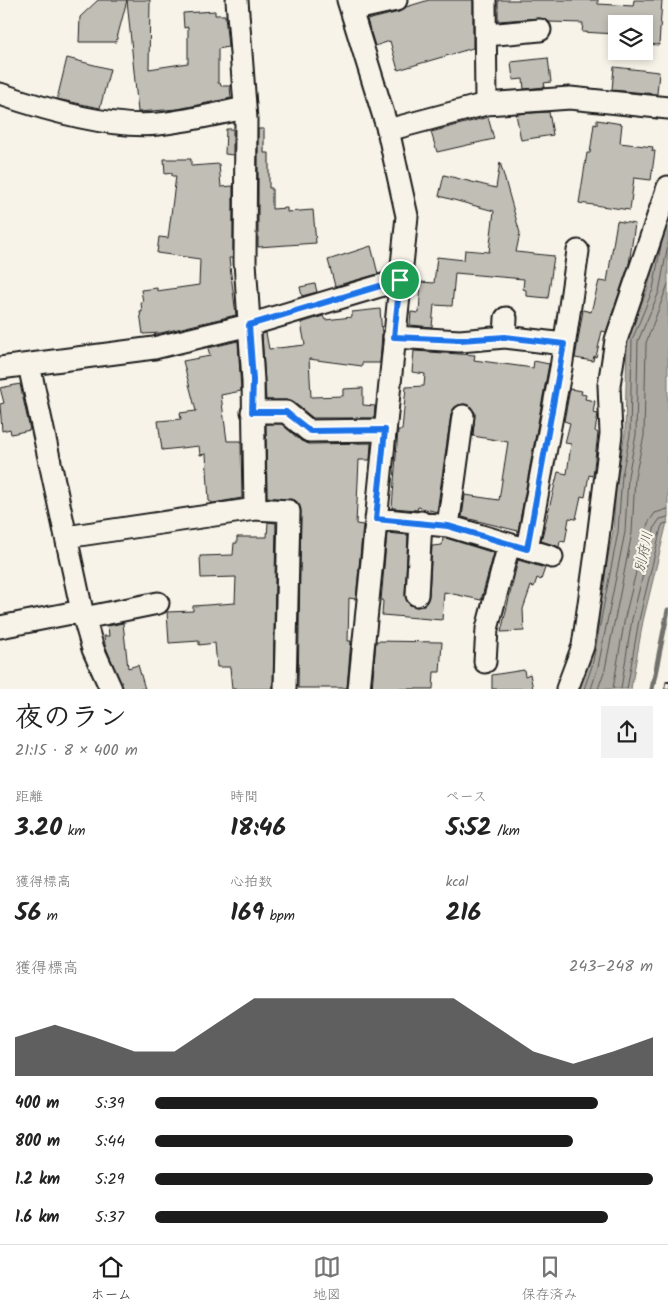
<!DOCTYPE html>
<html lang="ja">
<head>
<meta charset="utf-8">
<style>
	body { margin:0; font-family:Kalam,"Klee One",sans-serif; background:#f2f2f2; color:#222; height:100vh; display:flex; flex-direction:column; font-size:19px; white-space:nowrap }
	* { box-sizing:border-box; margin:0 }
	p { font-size:16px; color:#767676 }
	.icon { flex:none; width:28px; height:28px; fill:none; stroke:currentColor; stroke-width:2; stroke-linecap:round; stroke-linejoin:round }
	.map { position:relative; height:689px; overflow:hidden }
	.panel { display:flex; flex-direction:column; background:#fff; flex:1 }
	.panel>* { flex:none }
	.tools { position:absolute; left:608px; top:15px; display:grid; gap:10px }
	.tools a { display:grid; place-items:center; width:45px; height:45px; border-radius:0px; background:#fff; box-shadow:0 2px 8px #0003; font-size:25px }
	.pin { position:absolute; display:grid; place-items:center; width:42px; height:42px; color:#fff; margin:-21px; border:2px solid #fff; border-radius:50%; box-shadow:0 1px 5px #0007 }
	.round { display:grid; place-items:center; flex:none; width:52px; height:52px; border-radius:0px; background:#f2f2f2 }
	.summary { display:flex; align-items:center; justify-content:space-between; height:85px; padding:0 15px }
	h1 { font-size:28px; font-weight:800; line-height:38px }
	.metrics { display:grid; grid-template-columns:repeat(3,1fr); gap:8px; height:85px; padding:5px 15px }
	.metrics div { display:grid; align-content:center }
	.metrics b { font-size:25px; font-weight:800 }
	.metrics small { font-size:14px; font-weight:400 }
	.metrics p { font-size:14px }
	.chart { height:140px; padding:10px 15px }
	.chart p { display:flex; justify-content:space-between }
	.chart svg { width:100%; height:90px; margin-top:5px; fill:#1c1c1c; opacity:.7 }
	ul { padding:0 15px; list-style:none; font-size:16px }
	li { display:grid; grid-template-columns:80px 60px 1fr; align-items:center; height:38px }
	li i { height:12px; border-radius:6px; background:#1c1c1c }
	.tabs { display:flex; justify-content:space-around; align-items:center; height:70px; border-top:1px solid #e0e0e0; background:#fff; font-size:14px; color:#767676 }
	.tabs a { display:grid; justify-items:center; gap:2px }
	.tabs .selected { color:#1c1c1c }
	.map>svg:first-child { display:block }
</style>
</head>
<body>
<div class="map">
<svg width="668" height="689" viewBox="0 0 668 689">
	<rect width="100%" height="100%" fill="#f7f3e8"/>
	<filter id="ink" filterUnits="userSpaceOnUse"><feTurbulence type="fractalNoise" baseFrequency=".02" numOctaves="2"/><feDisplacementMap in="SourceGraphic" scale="10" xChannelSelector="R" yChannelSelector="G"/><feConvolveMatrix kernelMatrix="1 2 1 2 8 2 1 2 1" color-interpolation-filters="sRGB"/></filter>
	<g filter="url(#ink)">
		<path fill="#aca9a2" stroke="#72716c" d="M668,191v327l-25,103 -12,68h-52l8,-24 26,-134 4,-57 8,-40 2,-95 21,-51z"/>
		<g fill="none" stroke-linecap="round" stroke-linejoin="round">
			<path stroke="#565452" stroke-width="1" d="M584,689l8,-23 26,-134 4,-57 8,-40 2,-95 21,-51 9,-49
				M591,689l7,-22 27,-135 3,-56 8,-41 2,-94 21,-49 9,-48
				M598,689l7,-20 27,-136 3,-56 9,-41 2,-93 22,-59
				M613,689l12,-72 23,-94 7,-10 13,-4
				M621,689l11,-70 23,-93 5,-7 8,-2
				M627,689l12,-69 22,-92 2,-4 5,-1"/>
			<path stroke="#72716c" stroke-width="5" d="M652,689l16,-79"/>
		</g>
		<path fill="#c0beb5" stroke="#1c1c1c" d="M98,0h29l-11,42h-37l1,-25z
			M127,0h23l-1,69 39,-6v-36l-4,1 -1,-15 32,-2v4h10l3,32 -10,2v34h2l1,3h9l1,12 -53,11 -40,3z
			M429,0h44v48l-75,22 -8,-29 -15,5 -8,-26 32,-8 7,-5z
			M498,0h100v4l35,2 1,-6h28l-3,45 -15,-1v-20h-28v10l-34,-2 1,-9 -34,-1 -10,-4 -41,3z
			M67,58l43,11 -10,39 -43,-9z
			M548,58l3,24 -7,1 1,4 -21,2 -1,-10 -10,1 -2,-18z
			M614,67l45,5 -2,22 -45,-4z
			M549,112l4,23 -32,5 -5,-26z
			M488,117l6,22 -57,13 -6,-20z
			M597,120l25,4 -2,19 33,4 -1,4h3l-4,29 -17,-2 -4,32 -51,-7 8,-50h3l4,-29 3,1z
			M226,129h7v26l-8,-1z
			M258,129h6v24h5v35h3v21l15,-1v4l26,-2 3,33 -58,4z
			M164,159h27v7l28,-2 2,23 12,-1v72h-4l7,57 -75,18 -18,1 -3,-22h2l-1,-10h2l-2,-12 16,-2v3l42,-6 1,-26 -43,-6 2,-16 9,1 8,-62h-4v-3l-7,1z
			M500,162l20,71 -4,19 38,4 -6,42 -22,-2v-6l-3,-1 1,-10 -69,-6 -3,33 -18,-1 -2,22 -22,-2 1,-13 8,1 2,-31 13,1 3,-26 27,3 1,-10 24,2 5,-41 -55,-15 5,-21 52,13z
			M617,221l18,3 -6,40 -23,68 -4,-1 -6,26 -2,-1 -1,5 -18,-3 8,-48 8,2 8,-31 8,1z
			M371,246l7,28 -43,12 -7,-26z
			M315,284l2,8 -15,4 -2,-9z
			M380,309l2,25 -2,29h-18v3l-53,-7 2,38 32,-1v-7l20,-1v17l12,1 -1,12h-61l-20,-16 -7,-2h-20l-4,-66 4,-1 3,16 36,-4 -4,-22 22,-7 2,4 27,-3v-5z
			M238,341l3,50 -20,4 6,46h14l1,57 -29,5 -4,-2 -3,-47 -6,1 -1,-9 -37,4 -4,-29 23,-2 -1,-6 16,-2 -13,-50 27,-5 -2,-8z
			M414,351l61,4 -1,5 59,8 1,-7 15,3 -31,167 -56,-14 3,-22 34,5 9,-58 -35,-6 2,-24 -10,-8 -7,1 -7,9 -14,98 -19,-5 -1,3 -25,-2 6,-78h4l4,-43 18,-1 1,-12 -13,-2z
			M20,384l10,46 -19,4 -1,-5 -8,2 -2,-27 4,-1 -4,-15z
			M570,389l12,2 -1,3 5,1 -1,4 10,2 -2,12 5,1 -3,17 3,2 -5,43 -4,-1 -4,22 -4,-1 -5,23 -7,-1 -4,24 -5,-1 -1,6 -18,-6 17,-69 9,2 4,-30 -6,-1 5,-20 -6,-2z
			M266,424h16l19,17 8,3 62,-1 -1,17h-11l-3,64 7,1 -7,74 -7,-1 -1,43h3l-4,47h-49l3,-177 -6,-11 -28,-3z
			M268,522l8,1 -3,166h-41l-2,-22h-13l-2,-24 -16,2v-4l-30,2 -2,-31 26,-1v-5l42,-3 1,-26 -35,1 -1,-22 33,-1 1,-12h3v-6h30z
			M387,533l21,2 -3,60 5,10 6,2 7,-1 6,-10 3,-50 10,-1 1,-7h3l48,15 -13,47 -37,-8 -2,28 -60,-5 1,-14 -2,-1z
			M518,560l27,8 -4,12 -4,-2 -3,9 -3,-1 -8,23 1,22 -23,1z
			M123,623l5,45 10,-3 7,24h-22l-18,-44 -1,-9h5l-1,-10z
			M376,641l66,1 -2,30h-6l-1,17h-61z
			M524,670l1,6 5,-2 3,15h-41v-14z"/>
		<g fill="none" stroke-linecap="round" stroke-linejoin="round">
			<defs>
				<path id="minor" d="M237,0l9,119 -1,143 8,119 2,128
					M348,0l40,130 19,86 -48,473
					M485,0l1,104
					M351,10l45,-10
					M487,35l53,-5
					M0,94c44,15 111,35 158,30 29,-3 58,-10 87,-16
					M388,130l98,-26 84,-6 98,10
					M394,337l66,4 45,-4 59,7
					M505,337l1,-19
					M29,365l53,246 11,38 18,40
					M0,368l154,-20 95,-23 151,-45
					M252,412h34l23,19 76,-1
					M376,519l72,7 104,31
					M448,526l15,-110
					M66,537l189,-28 34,2 -4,178
					M527,549l34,-181 17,-117
					M417,595l4,-73
					M84,618l74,-15
					M0,627l82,-16
					M485,662l2,-33 22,-85
					M567,689l16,-43 14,-100 14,-112 -2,-49 7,-45 52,-153"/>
			</defs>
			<use href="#minor" stroke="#1c1c1c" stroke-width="25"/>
			<use href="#minor" stroke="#f7f3e8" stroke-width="21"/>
			<defs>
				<path id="rail" d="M667,689l1,-6"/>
			</defs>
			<use href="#rail" stroke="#1c1c1c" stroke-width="5.5"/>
			<use href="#rail" stroke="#f7f3e8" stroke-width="4" stroke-dasharray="11" stroke-linecap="butt"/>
		</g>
	</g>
	<g fill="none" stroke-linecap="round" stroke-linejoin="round" filter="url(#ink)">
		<defs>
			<path id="route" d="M400,280l-6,57 66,3 45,-3 59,7 -37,205 -79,-23 -72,-7 9,-89 -75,1 -24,-19h-34l1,-32 -4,-55z"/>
		</defs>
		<use href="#route" stroke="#fff" stroke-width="10"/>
		<use href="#route" stroke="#1a73e8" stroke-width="6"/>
	</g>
	<g text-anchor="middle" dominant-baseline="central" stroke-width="4.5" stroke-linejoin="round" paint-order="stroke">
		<g font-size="14" font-style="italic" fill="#565452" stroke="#f7f3e8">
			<text transform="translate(644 552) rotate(-78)">別府川</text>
		</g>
	</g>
</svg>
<div class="tools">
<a><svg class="icon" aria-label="layers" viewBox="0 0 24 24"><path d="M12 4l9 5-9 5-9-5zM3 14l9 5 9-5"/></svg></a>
</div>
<div class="pin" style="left:400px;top:280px;background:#1e9e55"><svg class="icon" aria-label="arrive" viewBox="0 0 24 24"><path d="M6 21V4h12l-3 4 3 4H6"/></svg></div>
</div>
<section class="panel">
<div class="summary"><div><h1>夜のラン</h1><p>21:15 · 8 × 400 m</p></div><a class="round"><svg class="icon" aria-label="share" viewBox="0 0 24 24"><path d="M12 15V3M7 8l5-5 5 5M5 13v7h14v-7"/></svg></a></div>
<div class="metrics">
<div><p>距離</p><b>3.20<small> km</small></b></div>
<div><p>時間</p><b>18:46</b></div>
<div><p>ペース</p><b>5:52<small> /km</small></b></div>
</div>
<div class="metrics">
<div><p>獲得標高</p><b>56<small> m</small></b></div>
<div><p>心拍数</p><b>169<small> bpm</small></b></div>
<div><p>kcal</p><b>216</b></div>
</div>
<div class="chart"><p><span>獲得標高</span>243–248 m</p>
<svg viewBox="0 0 160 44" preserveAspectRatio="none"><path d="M0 44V25L10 19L20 25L30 32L40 32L50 19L60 6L70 6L80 6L90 6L100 6L110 6L120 19L130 32L140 38L150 32L160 25V44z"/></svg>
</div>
<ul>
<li><b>400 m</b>5:39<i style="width:89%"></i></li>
<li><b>800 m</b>5:44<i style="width:84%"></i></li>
<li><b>1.2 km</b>5:29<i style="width:100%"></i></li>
<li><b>1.6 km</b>5:37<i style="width:91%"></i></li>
</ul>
</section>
<nav class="tabs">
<a class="selected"><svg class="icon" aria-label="home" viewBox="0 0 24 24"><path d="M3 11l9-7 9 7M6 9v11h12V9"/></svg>ホーム</a>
<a><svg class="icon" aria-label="map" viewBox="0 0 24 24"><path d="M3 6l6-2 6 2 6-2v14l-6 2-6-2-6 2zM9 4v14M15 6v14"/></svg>地図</a>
<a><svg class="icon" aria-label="saved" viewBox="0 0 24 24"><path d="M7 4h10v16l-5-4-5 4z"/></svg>保存済み</a>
</nav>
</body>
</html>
